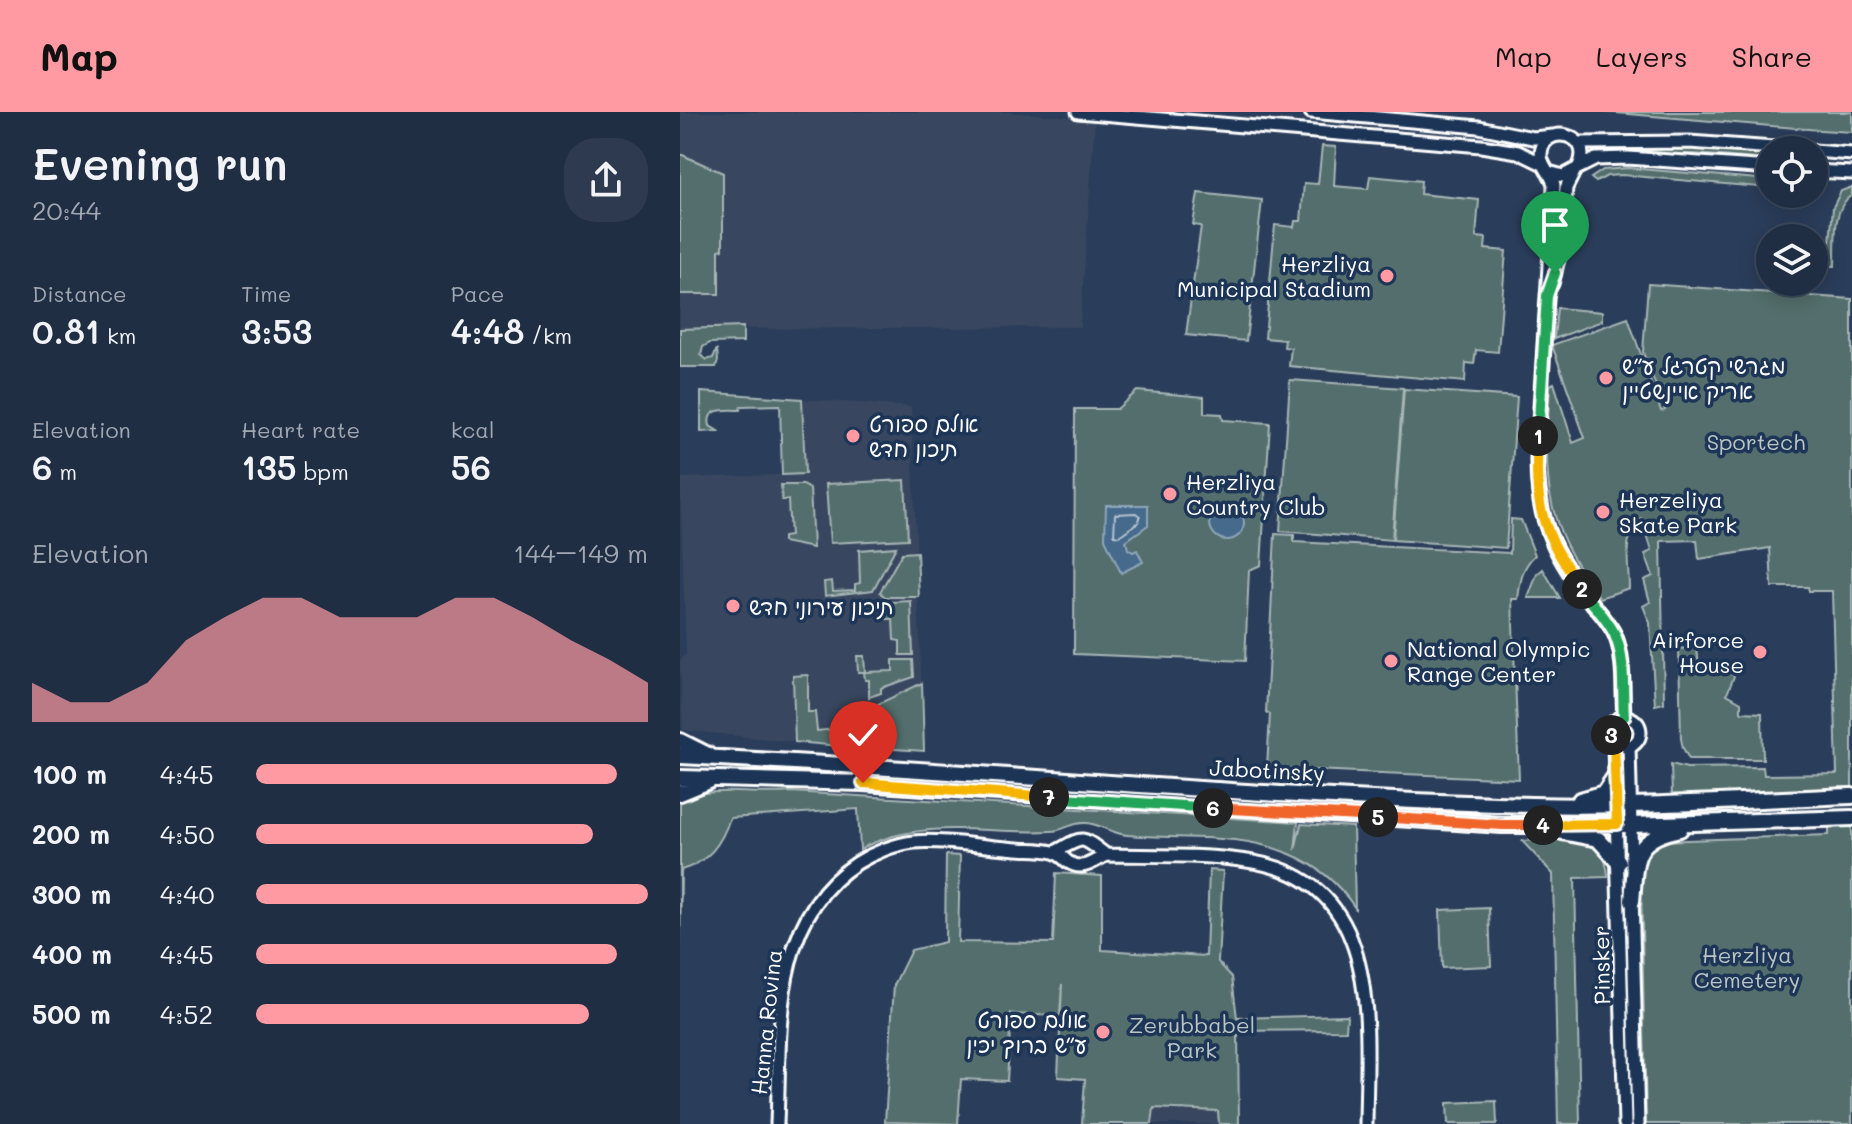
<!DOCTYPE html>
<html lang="en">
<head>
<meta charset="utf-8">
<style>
	body { margin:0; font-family:Mali,"Playpen Sans Hebrew",sans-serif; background:#2d3a4f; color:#f1f3f6; height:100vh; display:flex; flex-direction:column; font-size:30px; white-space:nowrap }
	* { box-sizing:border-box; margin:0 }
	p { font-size:26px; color:#a2a8b2 }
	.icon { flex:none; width:44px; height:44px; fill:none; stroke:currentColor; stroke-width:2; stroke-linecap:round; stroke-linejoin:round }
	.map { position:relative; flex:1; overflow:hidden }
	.sheet { display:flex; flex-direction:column; background:#202e44; width:680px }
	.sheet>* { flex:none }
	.controls { position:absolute; left:1076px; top:24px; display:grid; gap:16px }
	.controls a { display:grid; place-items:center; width:72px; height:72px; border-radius:50%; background:#202e44; box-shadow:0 4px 20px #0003,0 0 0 2px #3d4a5d; font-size:40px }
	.pin { position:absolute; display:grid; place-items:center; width:68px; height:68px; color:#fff; margin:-82px -34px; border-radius:50% 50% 50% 0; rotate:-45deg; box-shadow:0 0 8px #0007 }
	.pin .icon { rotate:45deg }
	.km { position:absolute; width:40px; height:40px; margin:-20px; border-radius:50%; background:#222; color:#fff; font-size:22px; line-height:40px; text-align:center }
	.round { display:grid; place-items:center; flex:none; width:84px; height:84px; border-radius:32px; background:#2d3a4f }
	.summary { display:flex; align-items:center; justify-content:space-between; height:136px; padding:0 32px }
	h1 { font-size:44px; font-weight:600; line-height:60px }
	.figures { display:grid; grid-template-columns:repeat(3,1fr); gap:12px; height:136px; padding:8px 32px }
	.figures div { display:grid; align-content:center }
	.figures b { font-size:34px; font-weight:600 }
	.figures small { font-size:22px; font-weight:400 }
	.figures p { font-size:22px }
	.chart { height:224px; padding:16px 32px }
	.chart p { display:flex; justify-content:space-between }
	.chart svg { width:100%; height:144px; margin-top:8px; fill:#ff9aa2; opacity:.7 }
	ul { padding:0 32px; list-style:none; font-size:26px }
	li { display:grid; grid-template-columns:128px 96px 1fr; align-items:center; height:60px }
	li i { height:20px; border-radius:10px; background:#ff9aa2 }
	header { display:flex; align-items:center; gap:48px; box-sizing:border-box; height:112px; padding:0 40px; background:#ff9aa2; color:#111 }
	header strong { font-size:38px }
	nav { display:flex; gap:44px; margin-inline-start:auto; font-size:28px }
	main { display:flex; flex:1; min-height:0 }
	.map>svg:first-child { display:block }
</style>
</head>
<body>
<header>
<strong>Map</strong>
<nav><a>Map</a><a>Layers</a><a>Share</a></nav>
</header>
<main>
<section class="sheet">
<div class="summary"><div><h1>Evening run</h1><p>20:44</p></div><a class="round"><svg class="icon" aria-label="share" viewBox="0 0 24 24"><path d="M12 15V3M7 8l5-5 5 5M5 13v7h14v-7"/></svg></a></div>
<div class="figures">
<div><p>Distance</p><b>0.81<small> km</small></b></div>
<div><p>Time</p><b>3:53</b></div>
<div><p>Pace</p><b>4:48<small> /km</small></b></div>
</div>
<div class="figures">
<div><p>Elevation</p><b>6<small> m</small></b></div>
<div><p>Heart rate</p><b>135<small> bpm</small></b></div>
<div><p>kcal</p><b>56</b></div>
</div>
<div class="chart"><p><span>Elevation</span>144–149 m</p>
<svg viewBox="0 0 160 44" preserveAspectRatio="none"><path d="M0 44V32L10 38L20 38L30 32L40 19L50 12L60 6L70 6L80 12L90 12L100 12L110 6L120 6L130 12L140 19L150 25L160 32V44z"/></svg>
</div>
<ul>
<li><b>100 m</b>4:45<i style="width:92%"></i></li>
<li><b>200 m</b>4:50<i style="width:86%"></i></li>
<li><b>300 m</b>4:40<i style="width:100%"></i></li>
<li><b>400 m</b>4:45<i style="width:92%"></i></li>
<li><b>500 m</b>4:52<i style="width:85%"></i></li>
</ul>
</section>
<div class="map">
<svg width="1172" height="1012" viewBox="0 0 1172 1012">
	<rect width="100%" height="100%" fill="#2a3d5a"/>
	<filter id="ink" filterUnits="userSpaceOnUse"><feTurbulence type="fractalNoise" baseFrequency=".0125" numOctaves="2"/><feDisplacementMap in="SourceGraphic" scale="16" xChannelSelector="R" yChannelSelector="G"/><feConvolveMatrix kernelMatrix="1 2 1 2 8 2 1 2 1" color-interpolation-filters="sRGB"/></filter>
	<g filter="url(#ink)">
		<path fill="#39475e" d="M0,0h329l86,7 -15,208 -400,2z
			M122,287l109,8 13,344 -129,-9 -112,-12 -3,-69 6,-7 -6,-176 124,-4z
			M473,996l65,3 1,13h-67z"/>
		<path fill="#526e6c" stroke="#a8b6b6" stroke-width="2" d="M924,0h248v20l-32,-2z
			M642,34l14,1 -2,39 34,3 2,-13 51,5 -1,13 59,6 -3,37 10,1 -1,11 21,2 -8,101 -22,-2 -2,14 -8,-1 -1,19 -176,-16 2,-18 -7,-1 1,-7 -20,-2 10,-113 19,2 1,-6h6l3,-38 14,1z
			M917,34l73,1 100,6v7l-76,-6 -96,2z
			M0,42l43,19v76l-4,1v44h-39z
			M948,56l142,12v8l-148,-13 -15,1 -11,6 -5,-4 12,-8z
			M1172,75v8c-21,13 -16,48 -17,71h-7l5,-59 8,-16z
			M518,81l64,7 -16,141 -60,-6 15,-109 -8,-1z
			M968,172l204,15v492l-180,6 -1,-33 16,4 76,-1 1,8 73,-1 -5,-183h-23l-1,-4h-36l-2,-39 -71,11 -2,-19 -36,1 3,162 -9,2 -5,-82 -7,-17 7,-4 -6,-22 9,-4 -8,-22 7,-3 -10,-32c-21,15 -13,45 -13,69l-29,10c-59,-77 -56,-121 -50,-213l4,-2 19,60 12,-5 -33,-93 76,-27 33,93 4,-1 -22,-58z
			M877,196l45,4v9l-48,18z
			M63,215v15l-33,1 -7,4 -2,8 6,5 6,-2 4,-9 1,12 -2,6h-36v-38z
			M610,268l113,8 -11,152 -112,-9z
			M724,277l113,8 -11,151 -113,-8z
			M457,279l67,6v16l18,1 1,6 47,3 -9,142 -12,5 -4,91 -171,-7 1,-245h42z
			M21,280l101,7 3,75 -23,1 -2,-70 -39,1 -1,4c-13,0 -35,-3 -30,16l8,5 -17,1z
			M225,368l3,59 -78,4 -4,-59z
			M101,373h22l7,4 3,59 -30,-6v-5l7,-1 -2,-36h-6z
			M831,407l10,1 14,35c-13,12 -15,27 -17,44h-6l7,180 -252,-11 3,-54 -4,-1 9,-179 19,1v7l216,11z
			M216,435l-23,43 -48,6 -1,-14 8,-1 1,10 22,-1v-6l5,-1 -1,-33z
			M237,440l2,45h-34l-5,-5 22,-39z
			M863,457l17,29h-32l9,-24z
			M231,489l2,54h-13v-14l-6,-1 -1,-21h-6l-1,-12h-14v-4z
			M1017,535l2,21 15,4 12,-1 8,5 -7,18 14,8v10l21,1 1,46h-74l-6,-11 -2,-9 -2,-90z
			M177,544h7l1,16 28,-1v-11h20l1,17 -33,11v5l-12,4v-17h-4l-1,-8h-6z
			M128,563v37h7l2,19 18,-2v6l4,-1 1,12 -45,-4 -2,-66z
			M242,571l2,68 -45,-3 -1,-44z
			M111,680l507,30 -3,28 6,-26 52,3 2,81c-16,-24 -38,-43 -65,-54 -52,-22 -108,-14 -163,-19 -15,-1 -26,-11 -41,-12 -15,-1 -22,8 -35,8 -54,3 -104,-9 -158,5 -11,4 -24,7 -33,14l-2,-41 -128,9c-9,27 -22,44 -49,52l-1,86v-156c27,-15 80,-4 111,-8z
			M1149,713h23v299h-206l-5,-244c0,-17 2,-31 18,-39l170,-6z
			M900,726c19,5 27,20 28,39l-33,1 5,246h-22l-5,-250 -31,-33z
			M266,743l14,1 -2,86 95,1 3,-70 46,3v74l104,6 3,-86 14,1 -5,91 14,15 5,41 110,-3 -1,15 -108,1 1,93h-20l-1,-13 -64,-3 -2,16h-70l3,-45 -27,-2 4,-93 -2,32 -49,-2 -4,67 -46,-2 -3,45 -73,-2 9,-137 17,-35 34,-8z
			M809,796l2,58 -49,2 -2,-58z
			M816,989l1,23h-49l-1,-21z"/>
		<path fill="#446a8c" stroke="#8fa6ba" stroke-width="2" d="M426,393h42v20l-22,16 2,8 5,3 4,-2 6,12 -22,11 -16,-34z
			M530 411a17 17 0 1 1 34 0a17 17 0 1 1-34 0Z"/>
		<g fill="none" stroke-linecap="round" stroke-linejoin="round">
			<path stroke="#b4c3d1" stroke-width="2" d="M456,401l4,3 -1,6 -20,14 -5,-1 1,-21z"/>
			<defs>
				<path id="minor" d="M398,0l403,34 37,6 25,12
					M631,0l168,15 54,11 20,-2
					M898,31l111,-1 115,8
					M1134,39l38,3
					M898,56l18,-9 32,-1 142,10
					M1134,59l38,2
					M872,61l11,3 15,-8c19,-36 -38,-46 -37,-12 1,11 11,18 13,29l-17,275c1,57 14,92 50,137 10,13 22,24 29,40 9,25 6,54 8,80
					M872,172l8,-32 6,-64 8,-16
					M930 620a15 15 0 1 1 30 0a15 15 0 1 1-30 0Z
					M934,630l11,382
					M949,634l3,121
					M375,740c30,-16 25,-17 51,3
					M952,781l6,231
					M97,1012c4,-90 -7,-205 80,-261 16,-10 38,-19 57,-21 27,-3 73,5 103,7 11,1 25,0 36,3 6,1 10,6 15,10 15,10 25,-1 38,-7 47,1 95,-1 141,6 137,19 120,161 119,263"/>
				<path id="major" d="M0,629l28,14
					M0,644c284,13 567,42 852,49 106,3 213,-5 320,-9
					M0,666l183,5 639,42h129l221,-7
					M0,681l29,-12
					M900,688l24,-7 12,-18
					M882,720l36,7 21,23
					M952,789c4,-43 0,-62 48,-72"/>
			</defs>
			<use href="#minor" stroke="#fff" stroke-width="17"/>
			<use href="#major" stroke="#fff" stroke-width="20"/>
			<use href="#minor" stroke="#1d3557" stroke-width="11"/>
			<use href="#major" stroke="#1d3557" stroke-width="14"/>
		</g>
	</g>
	<g fill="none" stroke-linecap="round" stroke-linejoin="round" filter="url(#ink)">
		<defs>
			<path id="split-1" d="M858,324l9,-140 8,-23"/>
			<path id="split-2" d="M858,324c-4,71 3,95 44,153"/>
			<path id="split-3" d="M902,477c10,16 25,28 33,46 11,26 7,55 9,82l-11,7 -2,11"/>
			<path id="split-4" d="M863,713l74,-1 -3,-82 -3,-7"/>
			<path id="split-5" d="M698,705l124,8h41"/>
			<path id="split-6" d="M533,696l165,9"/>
			<path id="split-7" d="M369,685l164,11"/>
			<path id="split-8" d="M183,671l186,14"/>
		</defs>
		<use href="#split-1" stroke="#fff" stroke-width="16"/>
		<use href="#split-2" stroke="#fff" stroke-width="16"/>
		<use href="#split-3" stroke="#fff" stroke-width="16"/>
		<use href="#split-4" stroke="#fff" stroke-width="16"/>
		<use href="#split-5" stroke="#fff" stroke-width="16"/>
		<use href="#split-6" stroke="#fff" stroke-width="16"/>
		<use href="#split-7" stroke="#fff" stroke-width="16"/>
		<use href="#split-8" stroke="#fff" stroke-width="16"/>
		<use href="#split-1" stroke="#22a559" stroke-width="10"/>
		<use href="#split-2" stroke="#f5b400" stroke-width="10"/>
		<use href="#split-3" stroke="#22a559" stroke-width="10"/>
		<use href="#split-4" stroke="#f5b400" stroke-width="10"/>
		<use href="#split-5" stroke="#f0652b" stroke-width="10"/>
		<use href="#split-6" stroke="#f0652b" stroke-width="10"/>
		<use href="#split-7" stroke="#22a559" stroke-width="10"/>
		<use href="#split-8" stroke="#f5b400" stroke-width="10"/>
	</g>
	<g fill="#ff9aa2" stroke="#1d3557" stroke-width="3">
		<circle cx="707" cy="164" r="8"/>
		<circle cx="926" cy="266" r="8"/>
		<circle cx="173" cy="324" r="8"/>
		<circle cx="490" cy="382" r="8"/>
		<circle cx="923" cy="400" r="8"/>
		<circle cx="53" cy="494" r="8"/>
		<circle cx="1080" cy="540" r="8"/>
		<circle cx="711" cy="549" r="8"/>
		<circle cx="423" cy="920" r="8"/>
	</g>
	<g text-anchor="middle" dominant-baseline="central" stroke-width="7" stroke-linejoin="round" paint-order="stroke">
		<g font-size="22" fill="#fff" stroke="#1d3557" text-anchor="start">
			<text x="691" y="151" text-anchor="end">Herzliya<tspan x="691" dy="25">Municipal Stadium</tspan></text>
			<text x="942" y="253">מגרשי קטרגל ע״ש<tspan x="942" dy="25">אריק איינשטיין</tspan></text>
			<text x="189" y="311">אולם ספורט<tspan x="189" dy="25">תיכון חדש</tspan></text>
			<text x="506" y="369">Herzliya<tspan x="506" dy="25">Country Club</tspan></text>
			<text x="939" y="387">Herzeliya<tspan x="939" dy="25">Skate Park</tspan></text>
			<text x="69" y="494">תיכון עירוני חדש</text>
			<text x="1064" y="527" text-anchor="end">Airforce<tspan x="1064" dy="25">House</tspan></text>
			<text x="727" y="536">National Olympic<tspan x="727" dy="25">Range Center</tspan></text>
			<text x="407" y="907" text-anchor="end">אולם ספורט<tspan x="407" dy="25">ע״ש ברוך יכין</tspan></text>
		</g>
		<g font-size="22" fill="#bac5c4" stroke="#1d3557">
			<text x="1076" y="329">Sportech</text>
			<text x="1067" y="842">Herzliya<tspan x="1067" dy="25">Cemetery</tspan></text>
			<text x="512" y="912">Zerubbabel<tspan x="512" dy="25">Park</tspan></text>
		</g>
		<g font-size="22" fill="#fff" stroke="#1d3557">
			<text transform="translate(587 658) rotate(3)">Jabotinsky</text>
			<text transform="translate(921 853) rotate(-91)">Pinsker</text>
			<text transform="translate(86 910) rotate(-84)">Hanna Rovina</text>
		</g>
	</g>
</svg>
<div class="controls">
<a><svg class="icon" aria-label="locate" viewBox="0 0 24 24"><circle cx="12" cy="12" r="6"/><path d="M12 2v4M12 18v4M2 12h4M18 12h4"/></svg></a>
<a><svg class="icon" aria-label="layers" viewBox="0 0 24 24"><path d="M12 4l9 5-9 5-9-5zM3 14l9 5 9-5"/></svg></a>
</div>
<div class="pin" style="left:875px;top:161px;background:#1e9e55"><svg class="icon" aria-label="arrive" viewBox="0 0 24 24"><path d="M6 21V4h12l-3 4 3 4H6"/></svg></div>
<div class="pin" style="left:183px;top:671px;background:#d93025"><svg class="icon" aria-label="check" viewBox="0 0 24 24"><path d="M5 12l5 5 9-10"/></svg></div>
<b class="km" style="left:858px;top:324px">1</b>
<b class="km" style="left:902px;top:477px">2</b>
<b class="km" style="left:931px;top:623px">3</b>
<b class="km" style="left:863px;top:713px">4</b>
<b class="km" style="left:698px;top:705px">5</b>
<b class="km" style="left:533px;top:696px">6</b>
<b class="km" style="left:369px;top:685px">7</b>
</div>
</main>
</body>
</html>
